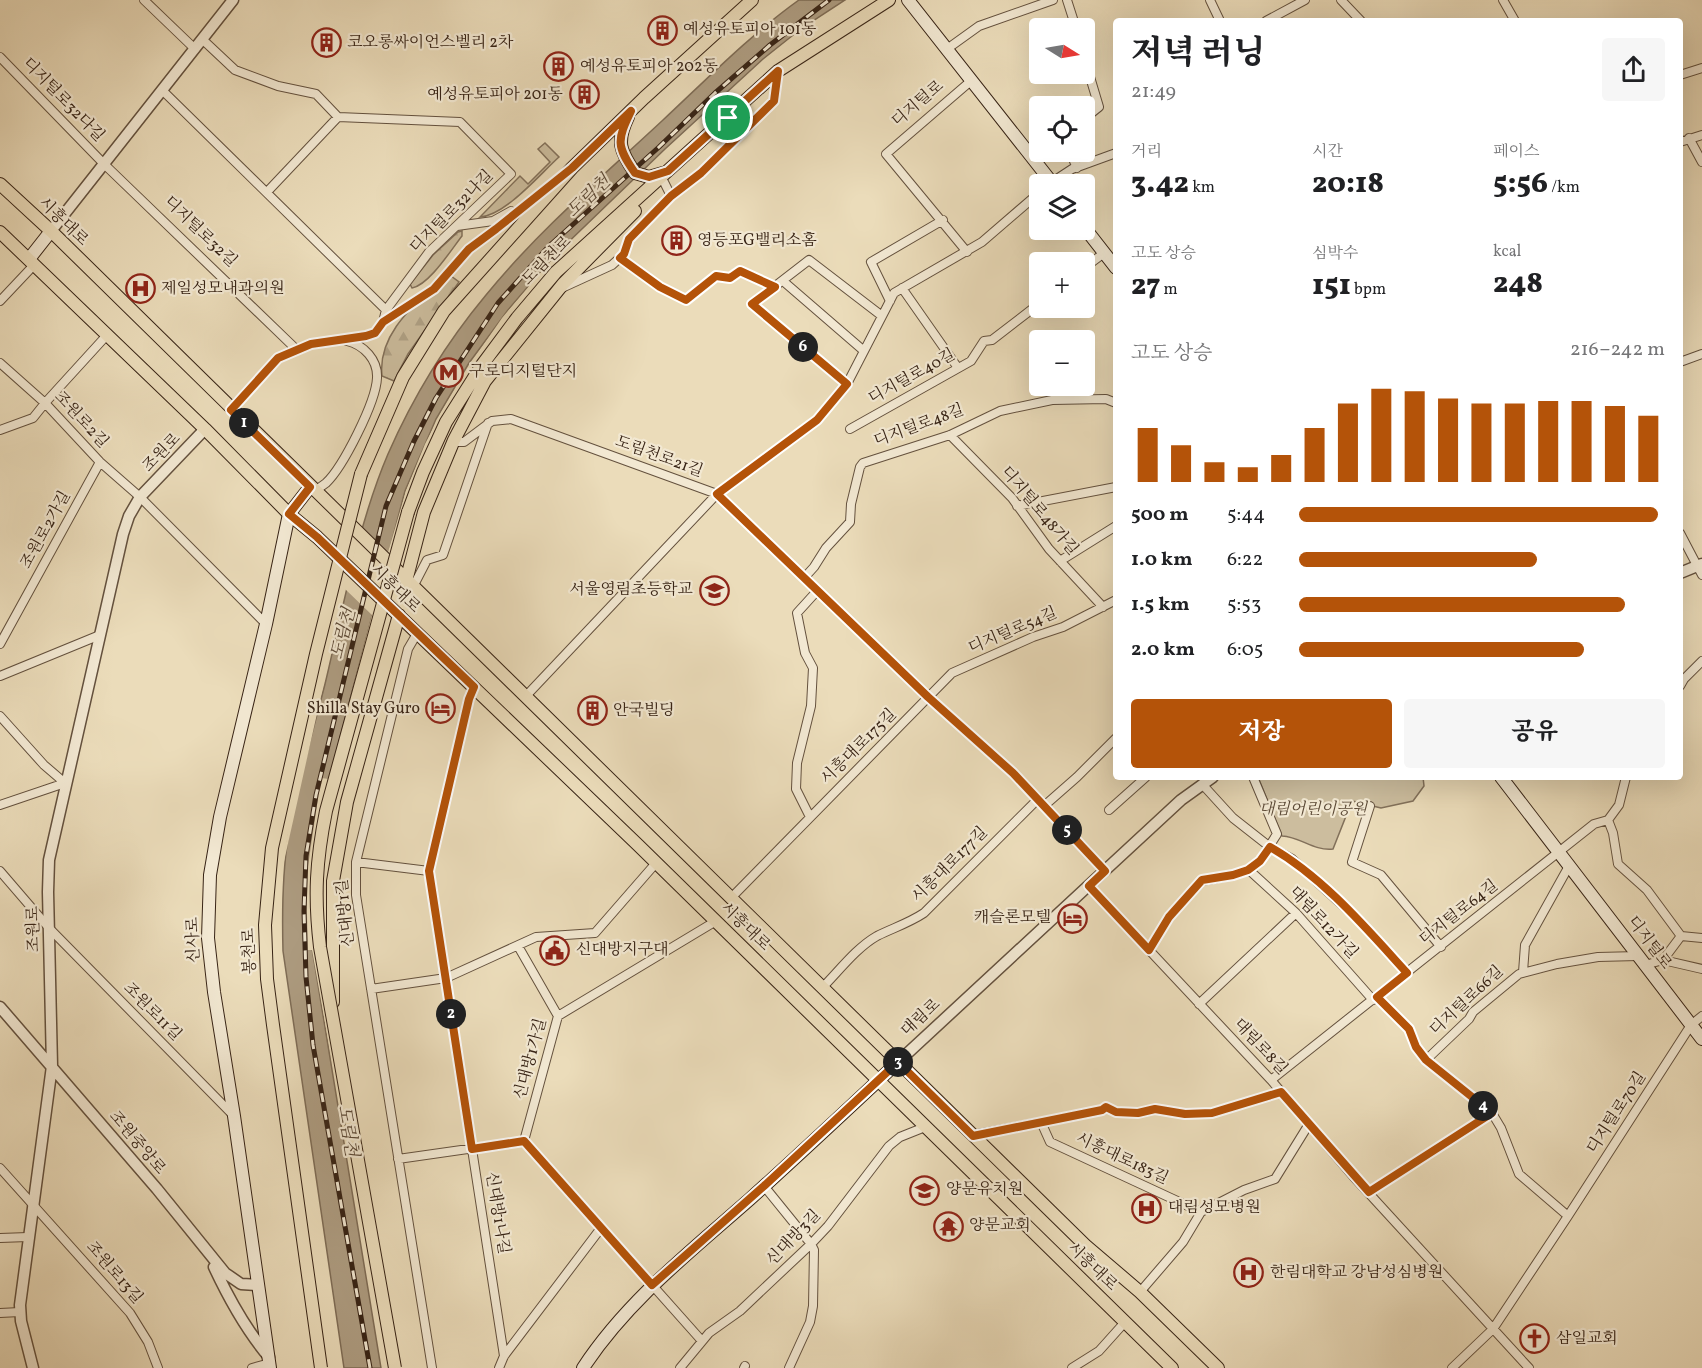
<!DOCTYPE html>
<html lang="ko">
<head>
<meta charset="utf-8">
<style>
	body { margin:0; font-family:Vollkorn,"Noto Serif KR",serif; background:#f6f6f6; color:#202124; height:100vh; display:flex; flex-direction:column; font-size:22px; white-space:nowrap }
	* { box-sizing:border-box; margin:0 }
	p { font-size:20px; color:#757577 }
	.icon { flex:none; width:33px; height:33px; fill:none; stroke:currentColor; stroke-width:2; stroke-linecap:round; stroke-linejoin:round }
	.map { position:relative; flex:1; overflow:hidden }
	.sheet { position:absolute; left:1113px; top:18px; width:570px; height:762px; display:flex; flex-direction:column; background:#fff; border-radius:6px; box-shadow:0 6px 24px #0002 }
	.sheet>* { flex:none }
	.needle { width:39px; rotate:101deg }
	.fabs { position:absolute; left:1029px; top:18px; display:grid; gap:12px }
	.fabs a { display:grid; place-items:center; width:66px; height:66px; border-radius:6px; background:#fff; box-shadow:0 6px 24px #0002; font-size:30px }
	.pin { position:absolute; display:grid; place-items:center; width:51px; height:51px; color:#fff; margin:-26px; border:3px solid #fff; border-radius:50%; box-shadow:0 2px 6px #0007 }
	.km { position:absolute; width:30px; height:30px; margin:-15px; border-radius:50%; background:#222; color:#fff; font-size:16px; line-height:30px; text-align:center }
	.round { display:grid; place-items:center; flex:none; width:63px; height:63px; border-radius:6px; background:#f6f6f6 }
	.overview { display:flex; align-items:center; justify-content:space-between; height:102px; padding:0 18px }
	h1 { font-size:33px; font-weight:800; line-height:45px }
	.figures { display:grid; grid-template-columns:repeat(3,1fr); gap:9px; height:102px; padding:6px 18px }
	.figures div { display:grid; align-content:center }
	.figures b { font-size:30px; font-weight:800 }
	.figures small { font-size:16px; font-weight:400 }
	.figures p { font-size:16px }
	.chart { height:168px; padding:12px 18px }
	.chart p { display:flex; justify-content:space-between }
	.chart svg { width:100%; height:108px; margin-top:6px; stroke:#b45309; stroke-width:6 }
	.action { display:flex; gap:12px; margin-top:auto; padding:12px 18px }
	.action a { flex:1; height:69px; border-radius:6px; background:#b45309; color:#fff; font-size:24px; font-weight:800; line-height:69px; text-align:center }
	.action a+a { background:#f6f6f6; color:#202124 }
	ul { padding:0 18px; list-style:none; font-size:20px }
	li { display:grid; grid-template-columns:96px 72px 1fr; align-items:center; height:45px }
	li i { height:15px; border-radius:8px; background:#b45309 }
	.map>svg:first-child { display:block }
</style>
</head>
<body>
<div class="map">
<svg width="1702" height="1368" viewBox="0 0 1702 1368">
	<defs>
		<pattern id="forest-firs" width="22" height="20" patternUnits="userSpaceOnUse" patternTransform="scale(1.5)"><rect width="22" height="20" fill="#ccbd9e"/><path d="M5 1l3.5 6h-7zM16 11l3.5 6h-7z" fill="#b0a287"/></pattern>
	</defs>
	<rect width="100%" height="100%" fill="#ebdcba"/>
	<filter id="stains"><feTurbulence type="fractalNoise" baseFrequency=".00333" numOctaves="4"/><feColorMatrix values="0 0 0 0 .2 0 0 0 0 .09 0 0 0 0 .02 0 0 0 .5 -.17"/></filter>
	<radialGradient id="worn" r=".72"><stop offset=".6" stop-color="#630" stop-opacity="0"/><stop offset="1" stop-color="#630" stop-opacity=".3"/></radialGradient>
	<path fill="#ccbd9e" stroke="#82705a" stroke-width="1.5" d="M1258,777h165l1,9 -11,15 -32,7 -29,-7 -19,48c-20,2 -32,-12 -51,-13z"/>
	<path fill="url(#forest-firs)" stroke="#82705a" stroke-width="1.5" d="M545,143l14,14c-19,17 -53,58 -79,60l40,-41 8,8 22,-22 -12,-13z
		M462,231v5c-11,14 -33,49 -50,52l-2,-4 23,-29 25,-23z
		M447,273l12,9 -51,72 -14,27 -12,-5c-5,-44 37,-75 65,-103z"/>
	<path fill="#ae9d82" stroke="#7e6c56" stroke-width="1.5" d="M799,0h46l-43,28 -39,31 -98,90 -109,105 -48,56 -39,53 -33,56 -31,72 -84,319 -9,138 69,420h-37l-61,-417c-1,-38 -1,-75 5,-113 9,-52 24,-103 37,-154 18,-75 33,-160 63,-230 25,-57 58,-111 98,-159 52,-64 117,-119 177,-175 44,-41 87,-85 136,-120z"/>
	<path fill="#ebdcba" d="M548,264l2,1 -39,47 -40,53 -32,55 -21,45 -18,53 -76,293 -9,137 42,253 -45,-251h-4l-2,-70 15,-102 8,1 43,-164 -27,-26 16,-63 27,26 18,-61 19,-47 17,-33 27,-45 33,-48z
		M343,597l-62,278 11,-71z"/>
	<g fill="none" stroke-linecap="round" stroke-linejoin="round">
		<defs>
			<path id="minor" d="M144,0l51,49
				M1067,0l9,28
				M1210,0l10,21
				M1341,0l20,21
				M1503,0l12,21
				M1266,21l39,-21
				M202,39l33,31 43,16 38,8 22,23
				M947,49l32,-23 74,-26
				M0,57l104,107 193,186
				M1084,57l15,50 -15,12
				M1680,75l22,-7
				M162,90l224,220
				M1689,138l13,24
				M1680,142l22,-7
				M1070,152l7,16
				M1049,184l23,-15 44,-16
				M671,196l30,-23 73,-72 4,-30
				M457,226l36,-5 18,-10
				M967,252l-81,-98 86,-74
				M620,258l40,29 26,13 30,-24 14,2 9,-7 36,16
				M1084,268l20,-15
				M783,281l81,70
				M564,287l48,-22 12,-11 5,-15 42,-43 -7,-14
				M902,288l56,80
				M0,301l34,-36
				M890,301l-19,-39 72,-42
				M383,322l51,-33 35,-40 27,-20 57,-46
				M1680,362l22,-8
				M0,363l45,40 55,59 40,35 126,127
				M847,384l-95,-80 57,-44 73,56
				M231,409l47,-51 33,-14 55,-8 9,-3 8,-11 3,-12 43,-58 82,-78 -51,-52 -122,-5 -71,75
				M850,429l121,-68 13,-20 8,-1 48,-37
				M0,430l33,-12 12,-15 62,-68
				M950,435l62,63 37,51 54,58
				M453,442h11l28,-21 19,-2 206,75 211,203 85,76 92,98
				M314,491c4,-2 8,-5 12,-8 17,-16 50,-81 51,-105 1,-18 -13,-33 -30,-37
				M1017,506l99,-19
				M1680,533l22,42
				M1060,561l56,-35
				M804,578l10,-11 12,-19 24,-26 1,-18 9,-37 3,-4 87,-28 50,-24 52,-11 54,-1 10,4
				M413,587l14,-27 16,-5 45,-132
				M419,635l-4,2 -7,12 -52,213v33l76,473
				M0,644l100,-182
				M0,676l100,-41
				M1680,686l4,-7 18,-18
				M474,687l-5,12 -40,172 75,485
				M525,697l192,-203 100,-74 30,-36 47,-91 88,-51 58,-50
				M0,716l44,49 21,18
				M1202,784l31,34 37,29 22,12 70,64 45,50
				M0,805l65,-22
				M1044,806l33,-29 39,-39
				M1370,806l-18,56 29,13 60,72
				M1109,810l37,-33
				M810,817l-14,-28 1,-26 14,-57 2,-38 -8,-15 -8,-40 20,-22
				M1608,820l5,13 5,31 29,26 34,46 21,2
				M1608,820l11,-15 7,-28
				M356,862l73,9
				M1249,870l47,43 77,87
				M0,871l49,57 185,188
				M1089,886l182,194 82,96 176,192
				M731,898l221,-225 81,-36 30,-10 53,-27
				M1681,936l-18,24 39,9
				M518,946l40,70
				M1149,950l20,-33 33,-36 31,-6 16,-5 11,-9 17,-27 -24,-57
				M1645,965l18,-5
				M1523,972l2,-27 44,-79
				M822,988c17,-17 34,-40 55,-52 16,-8 32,-13 47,-23l114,-114
				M371,989l75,-11 90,-41 59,-4 61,-70
				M1377,997l32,32 7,18 10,13 66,53 9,15 18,46 49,42
				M1199,1004l97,-91
				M1426,1060l43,-41 4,-7 46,-38 38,-10 41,-7 40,-1
				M1271,1080l323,-256 14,-4
				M1041,1122l9,20 151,70
				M973,1135l130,-25 3,-3 10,5 22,1 17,-4 30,5 27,-1 69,-21
				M398,1159l126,-18
				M0,1168l130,145 18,29 10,26
				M764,1186l47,58 3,6 -1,56 -3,16 -21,46
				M1369,1192l123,-79
				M0,1238l28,-1
				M1140,1292l43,-50 18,-30 43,-22 31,-11 34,-55
				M0,1313l20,-1
				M702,1341l-178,-200 34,-125 158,-95
				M252,1368l18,-5
				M499,1368l5,-12 97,-128
				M680,1368l29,-35 31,-22 71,-67 17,-18 61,-80 11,-9 25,-10
				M744,1368l1,-2
				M1072,1368l27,-17 26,-29
				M1452,1368l41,-39 75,-113 123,-191 11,-9"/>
			<path id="tertiary" d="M51,231l182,-231
				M1680,573l22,-9
				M0,1007l157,182 68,84 16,11 17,1
				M898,1062l283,-262 32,-23
				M214,1267c15,32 32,63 55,90
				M33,1368l-12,-47 -1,-16 32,-239 -4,-174 1,-32 74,-326 6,-18 11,-19 65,-68"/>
			<path id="secondary" d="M908,0l145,184
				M1084,227l32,41
				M29,259l22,-28
				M1501,777l201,262
				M270,1368l-36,-252 -20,-124 -6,-54 2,-63 10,-58 46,-193 23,-110 21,-27
				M583,1368c44,-67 108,-117 167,-169 50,-45 99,-91 148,-137"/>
			<path id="primary" d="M628,117c-12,25 -8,34 7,56l14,4 14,-4
				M0,184l51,47 1034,1014 55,47 78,76
				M0,232l205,197 84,85 28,23 321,308 534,523
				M361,474l42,-97 41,-66 128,-143 72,-70 108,-98
				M408,512l15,-40 23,-50 36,-57 35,-47 39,-46 222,-201 111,-71
				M406,581l18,-69 30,-72 31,-59 78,-97 72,-73
				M333,1002v-121l14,-79 52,-187"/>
		</defs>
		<use href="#minor" stroke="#64513e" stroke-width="10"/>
		<use href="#tertiary" stroke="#64513e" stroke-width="13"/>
		<use href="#secondary" stroke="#372315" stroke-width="14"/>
		<use href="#primary" stroke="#372315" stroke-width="14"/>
		<use href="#minor" stroke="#f2e8d2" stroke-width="8"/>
		<use href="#tertiary" stroke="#f2e8d2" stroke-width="10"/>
		<use href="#secondary" stroke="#f2e8d2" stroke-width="12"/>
		<use href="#primary" stroke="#ebdcba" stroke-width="12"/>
		<defs>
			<path id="rail" d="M370,1368l-57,-323 -7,-68 -2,-66 2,-55 10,-61 70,-289 28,-65 22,-43 62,-95 51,-57 110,-99 56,-54 55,-48 59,-45"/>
		</defs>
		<use href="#rail" stroke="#372315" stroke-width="5"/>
		<use href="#rail" stroke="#f2e8d2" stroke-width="3" stroke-dasharray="9" stroke-linecap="butt"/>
		<defs>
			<path id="primary-bridge" d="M321,1368l-48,-343 -6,-46 -2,-54 7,-77 44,-194 45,-180
				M395,1368l-75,-421c-6,-51 -4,-86 6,-136l82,-299"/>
		</defs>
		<use href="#primary-bridge" stroke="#372315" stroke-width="14" stroke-linecap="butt"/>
		<use href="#primary-bridge" stroke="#ebdcba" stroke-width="12"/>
	</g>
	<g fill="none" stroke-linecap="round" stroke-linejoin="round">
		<defs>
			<path id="route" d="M778,71l-4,30 -73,72 -30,23 -42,43 -5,15 -4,4 40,29 26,13 30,-24 14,2 10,-7 35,16 -23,17 95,80 -30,36 -100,74 211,203 85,76 92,98 -16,15 60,64 20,-33 33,-37 31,-5 15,-5 12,-9 10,-14c53,30 96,81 137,126l-30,24 32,32 7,18 10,13 66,53 -123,79 -88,-100 -69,21 -27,1 -30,-5 -17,4 -22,-1 -10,-5 -4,3 -129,26 -75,-74 -134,124 -112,99 -128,-144 -52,8 -43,-278 40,-172 5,-12 -157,-150 -28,-23 21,-27 -79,-77 47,-52 33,-14 55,-8 9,-3 8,-11 51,-33 35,-40 27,-20 76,-61 59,-57c-14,29 -15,35 4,62l14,4 19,-6z"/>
		</defs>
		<use href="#route" stroke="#fff" stroke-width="12"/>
		<use href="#route" stroke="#b45309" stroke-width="8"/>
	</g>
	<defs>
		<symbol id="building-ring" viewBox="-11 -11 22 22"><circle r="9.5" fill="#f2e8d2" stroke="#8f2418" stroke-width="1.5"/><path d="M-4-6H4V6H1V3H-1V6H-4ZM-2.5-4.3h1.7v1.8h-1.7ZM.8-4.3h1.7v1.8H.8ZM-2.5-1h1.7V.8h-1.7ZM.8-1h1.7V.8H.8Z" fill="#8f2418"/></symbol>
		<symbol id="hospital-ring" viewBox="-11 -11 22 22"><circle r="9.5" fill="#f2e8d2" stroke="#8f2418" stroke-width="1.5"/><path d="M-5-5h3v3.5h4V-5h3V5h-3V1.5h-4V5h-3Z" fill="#8f2418"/></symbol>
		<symbol id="metro-ring" viewBox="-11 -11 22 22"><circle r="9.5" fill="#f2e8d2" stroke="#8f2418" stroke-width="1.5"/><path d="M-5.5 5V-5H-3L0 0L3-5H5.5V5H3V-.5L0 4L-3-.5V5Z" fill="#8f2418"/></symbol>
		<symbol id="school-ring" viewBox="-11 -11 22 22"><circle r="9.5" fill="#f2e8d2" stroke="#8f2418" stroke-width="1.5"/><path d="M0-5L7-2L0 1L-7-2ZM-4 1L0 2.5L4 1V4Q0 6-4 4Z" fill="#8f2418"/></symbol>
		<symbol id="hotel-ring" viewBox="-11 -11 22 22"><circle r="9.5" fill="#f2e8d2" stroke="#8f2418" stroke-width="1.5"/><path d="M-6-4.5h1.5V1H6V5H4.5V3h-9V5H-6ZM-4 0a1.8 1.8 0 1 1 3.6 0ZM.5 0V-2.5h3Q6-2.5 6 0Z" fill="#8f2418"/></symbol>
		<symbol id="civic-ring" viewBox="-11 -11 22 22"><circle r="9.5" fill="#f2e8d2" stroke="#8f2418" stroke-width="1.5"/><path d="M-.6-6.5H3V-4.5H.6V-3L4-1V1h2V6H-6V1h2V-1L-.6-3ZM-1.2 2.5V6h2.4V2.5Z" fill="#8f2418"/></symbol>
		<symbol id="temple-ring" viewBox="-11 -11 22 22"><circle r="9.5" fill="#f2e8d2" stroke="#8f2418" stroke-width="1.5"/><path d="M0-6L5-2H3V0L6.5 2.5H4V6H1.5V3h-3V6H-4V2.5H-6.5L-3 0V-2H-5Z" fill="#8f2418"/></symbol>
		<symbol id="church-ring" viewBox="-11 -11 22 22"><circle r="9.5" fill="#f2e8d2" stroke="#8f2418" stroke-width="1.5"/><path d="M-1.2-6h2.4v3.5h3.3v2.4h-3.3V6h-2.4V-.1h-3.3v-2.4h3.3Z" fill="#8f2418"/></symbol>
	</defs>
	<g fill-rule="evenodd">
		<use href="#building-ring" x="646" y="14" width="33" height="33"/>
		<use href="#building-ring" x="310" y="26" width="33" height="33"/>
		<use href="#building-ring" x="542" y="50" width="33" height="33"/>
		<use href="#building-ring" x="568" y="78" width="33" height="33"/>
		<use href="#building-ring" x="660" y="224" width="33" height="33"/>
		<use href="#hospital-ring" x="124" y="272" width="33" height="33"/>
		<use href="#metro-ring" x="432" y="356" width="33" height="33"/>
		<use href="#school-ring" x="698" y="574" width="33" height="33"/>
		<use href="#hotel-ring" x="424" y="692" width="33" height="33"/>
		<use href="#building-ring" x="576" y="694" width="33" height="33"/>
		<use href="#hotel-ring" x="1056" y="902" width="33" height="33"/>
		<use href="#civic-ring" x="538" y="934" width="33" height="33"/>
		<use href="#school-ring" x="908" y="1174" width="33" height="33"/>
		<use href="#hospital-ring" x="1130" y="1192" width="33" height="33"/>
		<use href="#temple-ring" x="932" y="1210" width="33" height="33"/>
		<use href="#hospital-ring" x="1232" y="1256" width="33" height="33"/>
		<use href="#church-ring" x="1518" y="1322" width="33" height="33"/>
	</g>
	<g text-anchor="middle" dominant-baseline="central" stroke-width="4.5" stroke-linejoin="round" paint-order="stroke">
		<g font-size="16" fill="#372315" stroke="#f2e8d2" text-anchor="start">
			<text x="683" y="30">예성유토피아 101동</text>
			<text x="347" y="43">코오롱싸이언스벨리 2차</text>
			<text x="580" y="67">예성유토피아 202동</text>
			<text x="563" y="95" text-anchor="end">예성유토피아 201동</text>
			<text x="697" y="241">영등포G밸리소홈</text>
			<text x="161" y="289">제일성모내과의원</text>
			<text x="469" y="372">구로디지털단지</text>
			<text x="693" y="590" text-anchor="end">서울영림초등학교</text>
			<text x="420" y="709" text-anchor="end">Shilla Stay Guro</text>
			<text x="613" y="711">안국빌딩</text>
			<text x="1051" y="918" text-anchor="end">캐슬론모텔</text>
			<text x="576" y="950">신대방지구대</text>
			<text x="946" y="1190">양문유치원</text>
			<text x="1168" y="1208">대림성모병원</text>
			<text x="969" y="1226">양문교회</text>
			<text x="1270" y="1273">한림대학교 강남성심병원</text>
			<text x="1556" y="1339">삼일교회</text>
		</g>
		<g font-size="16" fill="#372315" stroke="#f2e8d2">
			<text transform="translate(63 100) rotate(46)">디지털로32다길</text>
			<text transform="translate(918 104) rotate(-40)">디지털로</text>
			<text transform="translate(452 212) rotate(-45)">디지털로32나길</text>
			<text transform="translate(63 222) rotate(44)">시흥대로</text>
			<text transform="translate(200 232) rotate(44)">디지털로32길</text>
			<text transform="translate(547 261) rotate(-45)">도림천로</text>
			<text transform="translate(912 377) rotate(-29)">디지털로40길</text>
			<text transform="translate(81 420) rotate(47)">조원로2길</text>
			<text transform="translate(919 426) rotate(-20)">디지털로48길</text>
			<text transform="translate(162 453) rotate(-46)">조원로</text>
			<text transform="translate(659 457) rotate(20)">도림천로21길</text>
			<text transform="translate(1039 511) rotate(50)">디지털로48가길</text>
			<text transform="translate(46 530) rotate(-61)">조원로2가길</text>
			<text transform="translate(395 589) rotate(44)">시흥대로</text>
			<text transform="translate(1013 631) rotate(-23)">디지털로54길</text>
			<text transform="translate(859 747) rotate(-45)">시흥대로175길</text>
			<text transform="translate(950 865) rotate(-45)">시흥대로177길</text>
			<text transform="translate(346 913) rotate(-96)">신대방1길</text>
			<text transform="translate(1459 913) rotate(-38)">디지털로64길</text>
			<text transform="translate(1323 923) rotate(47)">대림로12가길</text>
			<text transform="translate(745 927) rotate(44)">시흥대로</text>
			<text transform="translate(34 929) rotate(-91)">조원로</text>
			<text transform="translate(194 940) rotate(-92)">신사로</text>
			<text transform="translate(1649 943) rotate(53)">디지털로</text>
			<text transform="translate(250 951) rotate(-92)">봉천로</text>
			<text transform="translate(1467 1001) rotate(-43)">디지털로66길</text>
			<text transform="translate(152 1012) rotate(45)">조원로11길</text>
			<text transform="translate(921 1018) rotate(-43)">대림로</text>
			<text transform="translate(1260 1047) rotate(47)">대림로8길</text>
			<text transform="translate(531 1059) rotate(-75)">신대방1가길</text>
			<text transform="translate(1617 1113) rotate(-57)">디지털로70길</text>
			<text transform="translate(137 1143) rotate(50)">조원중앙로</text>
			<text transform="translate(1122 1159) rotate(25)">시흥대로183길</text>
			<text transform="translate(497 1213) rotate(81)">신대방1나길</text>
			<text transform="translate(794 1238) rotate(-46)">신대방3길</text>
			<text transform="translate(1092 1267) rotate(44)">시흥대로</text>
			<text transform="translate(114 1273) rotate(49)">조원로13길</text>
		</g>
		<g font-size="16" font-style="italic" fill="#5c4a37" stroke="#f2e8d2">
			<text x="1313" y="810">대림어린이공원</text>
		</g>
		<g font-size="18" font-style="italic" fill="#5b4836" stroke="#f2e8d2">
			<text transform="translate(589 197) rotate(-43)">도림천</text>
			<text transform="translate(344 634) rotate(-75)">도림천</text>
			<text transform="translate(347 1131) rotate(81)">도림천</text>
		</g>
	</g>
	<rect width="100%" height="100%" filter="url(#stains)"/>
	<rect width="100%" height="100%" fill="url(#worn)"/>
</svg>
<div class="fabs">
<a><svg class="needle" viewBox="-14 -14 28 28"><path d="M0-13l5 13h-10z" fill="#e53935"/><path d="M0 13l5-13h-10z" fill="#757577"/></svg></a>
<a><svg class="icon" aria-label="locate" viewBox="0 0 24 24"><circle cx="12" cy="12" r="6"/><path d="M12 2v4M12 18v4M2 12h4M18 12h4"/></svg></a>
<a><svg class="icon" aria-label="layers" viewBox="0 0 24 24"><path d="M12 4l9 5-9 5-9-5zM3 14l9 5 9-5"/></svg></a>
<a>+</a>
<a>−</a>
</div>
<div class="pin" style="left:728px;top:118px;background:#1e9e55"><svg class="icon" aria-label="arrive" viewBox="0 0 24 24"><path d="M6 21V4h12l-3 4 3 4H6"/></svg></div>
<b class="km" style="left:244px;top:423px">1</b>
<b class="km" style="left:451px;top:1014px">2</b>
<b class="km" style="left:898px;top:1062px">3</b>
<b class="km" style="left:1483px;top:1106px">4</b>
<b class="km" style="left:1067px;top:830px">5</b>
<b class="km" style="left:803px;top:347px">6</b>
<section class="sheet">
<div class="overview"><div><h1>저녁 러닝</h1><p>21:49</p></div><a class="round"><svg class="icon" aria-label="share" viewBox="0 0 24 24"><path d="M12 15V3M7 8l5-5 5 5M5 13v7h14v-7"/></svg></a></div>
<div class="figures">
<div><p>거리</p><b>3.42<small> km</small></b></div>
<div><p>시간</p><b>20:18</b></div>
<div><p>페이스</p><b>5:56<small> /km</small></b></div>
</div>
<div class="figures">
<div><p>고도 상승</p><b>27<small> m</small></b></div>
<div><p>심박수</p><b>151<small> bpm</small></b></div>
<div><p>kcal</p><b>248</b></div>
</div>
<div class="chart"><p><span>고도 상승</span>216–242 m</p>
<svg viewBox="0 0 160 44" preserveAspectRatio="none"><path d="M5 44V22M15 44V29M25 44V36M35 44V38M45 44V33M55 44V22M65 44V12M75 44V6M85 44V7M95 44V10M105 44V12M115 44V12M125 44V11M135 44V11M145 44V13M155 44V17"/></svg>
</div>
<ul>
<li><b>500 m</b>5:44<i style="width:98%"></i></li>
<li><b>1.0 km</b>6:22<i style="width:65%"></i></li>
<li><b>1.5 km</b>5:53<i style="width:89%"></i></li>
<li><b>2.0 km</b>6:05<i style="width:78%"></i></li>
</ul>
<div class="action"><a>저장</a><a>공유</a></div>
</section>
</div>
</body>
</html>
